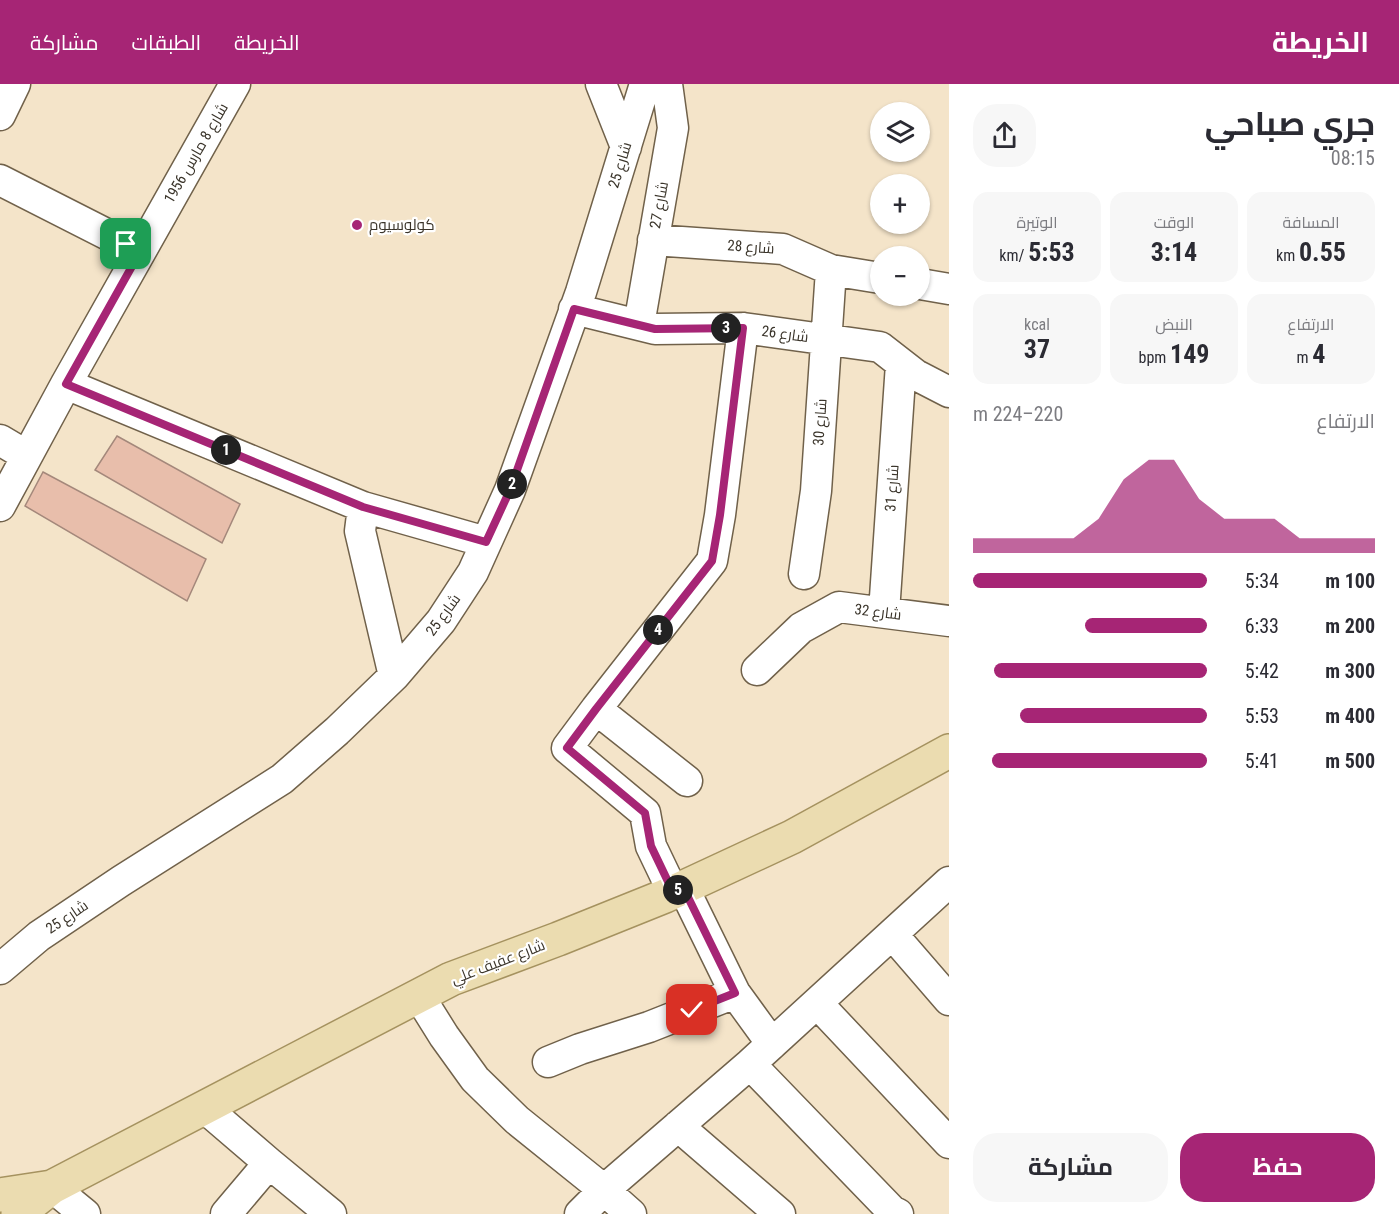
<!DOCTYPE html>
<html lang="ar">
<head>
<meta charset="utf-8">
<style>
	body { margin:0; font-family:"Roboto Condensed",Cairo,sans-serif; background:#f7f7f7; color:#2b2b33; direction:rtl; height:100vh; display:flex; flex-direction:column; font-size:22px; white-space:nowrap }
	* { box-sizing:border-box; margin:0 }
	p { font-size:20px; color:#7c7c81 }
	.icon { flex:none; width:33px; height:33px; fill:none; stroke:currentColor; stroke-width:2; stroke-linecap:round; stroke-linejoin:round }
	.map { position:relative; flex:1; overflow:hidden; direction:ltr }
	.side { display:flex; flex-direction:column; background:#fff; width:450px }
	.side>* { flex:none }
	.tools { position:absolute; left:870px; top:18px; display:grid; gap:12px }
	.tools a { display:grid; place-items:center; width:60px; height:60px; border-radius:50%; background:#fff; box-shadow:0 2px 4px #0004; font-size:30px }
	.pin { position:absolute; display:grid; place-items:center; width:51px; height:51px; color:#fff; margin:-26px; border-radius:12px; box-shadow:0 3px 9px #0006 }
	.km { position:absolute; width:30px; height:30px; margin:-15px; border-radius:50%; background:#222; color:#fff; font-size:16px; line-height:30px; text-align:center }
	.round { display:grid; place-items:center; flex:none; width:63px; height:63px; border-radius:24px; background:#f7f7f7 }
	.overview { display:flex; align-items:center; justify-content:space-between; height:102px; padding:0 24px }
	h1 { font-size:33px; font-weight:700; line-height:45px }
	.stats { display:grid; grid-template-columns:repeat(3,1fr); gap:9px; height:102px; padding:6px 24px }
	.stats div { display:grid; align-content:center; border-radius:15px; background:#f7f7f7; text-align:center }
	.stats b { font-size:26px; font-weight:700 }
	.stats small { font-size:16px; font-weight:400 }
	.stats p { font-size:16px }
	.chart { height:168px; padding:12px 24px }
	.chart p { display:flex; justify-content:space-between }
	.chart svg { width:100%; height:108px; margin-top:6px; fill:#a62575; opacity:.7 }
	.primary-button { display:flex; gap:12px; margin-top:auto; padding:12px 24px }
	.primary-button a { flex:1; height:69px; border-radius:24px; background:#a62575; color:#fff; font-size:24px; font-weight:700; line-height:69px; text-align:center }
	.primary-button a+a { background:#f7f7f7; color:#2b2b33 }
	ul { padding:0 24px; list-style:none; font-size:20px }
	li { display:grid; grid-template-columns:96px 72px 1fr; align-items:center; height:45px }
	li i { height:15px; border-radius:8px; background:#a62575 }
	header { display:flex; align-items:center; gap:36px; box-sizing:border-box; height:84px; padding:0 30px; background:#a62575; color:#fff }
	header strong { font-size:28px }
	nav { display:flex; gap:33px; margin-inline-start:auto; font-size:21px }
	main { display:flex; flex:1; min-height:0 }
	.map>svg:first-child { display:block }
</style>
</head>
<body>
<header>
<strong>الخريطة</strong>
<nav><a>الخريطة</a><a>الطبقات</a><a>مشاركة</a></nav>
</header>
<main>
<section class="side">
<div class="overview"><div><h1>جري صباحي</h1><p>08:15</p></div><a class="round"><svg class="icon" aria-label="share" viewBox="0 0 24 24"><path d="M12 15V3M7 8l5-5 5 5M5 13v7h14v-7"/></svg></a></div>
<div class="stats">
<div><p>المسافة</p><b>0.55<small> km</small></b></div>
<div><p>الوقت</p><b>3:14</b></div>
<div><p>الوتيرة</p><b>5:53<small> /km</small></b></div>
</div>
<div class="stats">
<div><p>الارتفاع</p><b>4<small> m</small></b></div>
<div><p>النبض</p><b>149<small> bpm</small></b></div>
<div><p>kcal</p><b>37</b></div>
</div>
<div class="chart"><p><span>الارتفاع</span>220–224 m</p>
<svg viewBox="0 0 160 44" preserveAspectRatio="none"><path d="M0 44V38L10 38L20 38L30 38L40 38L50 30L60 14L70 6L80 6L90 22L100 30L110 30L120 30L130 38L140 38L150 38L160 38V44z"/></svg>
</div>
<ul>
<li><b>100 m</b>5:34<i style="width:100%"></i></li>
<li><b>200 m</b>6:33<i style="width:52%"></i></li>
<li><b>300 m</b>5:42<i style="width:91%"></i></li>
<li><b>400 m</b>5:53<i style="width:80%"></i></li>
<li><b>500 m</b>5:41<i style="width:92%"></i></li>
</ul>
<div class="primary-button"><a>حفظ</a><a>مشاركة</a></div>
</section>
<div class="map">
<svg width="949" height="1130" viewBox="0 0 949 1130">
	<rect width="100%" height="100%" fill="#f4e4c9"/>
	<path fill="#e8beab" stroke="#a4887b" stroke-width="1.5" d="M117,352l123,68 -18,39 -127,-73z
		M43,388l163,87 -19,42 -162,-95z"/>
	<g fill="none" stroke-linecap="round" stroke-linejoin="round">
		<defs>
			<path id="minor" d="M601,0l25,63
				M0,31l15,-31
				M0,96l126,64 14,8
				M653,156l130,9 48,21 49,8
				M920,200l29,5
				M574,225l81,20 88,-1 137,19 36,28 33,17
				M639,241l34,-197 -6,-44
				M66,300l297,123
				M0,356l27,16
				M0,422l66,-122 169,-300
				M804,490l12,-83 15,-221
				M884,528l17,-248
				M757,586l44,-42 38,-21 110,14
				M394,592l-34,-145 3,-24 123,35
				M596,625l91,72
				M683,803l52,106 37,51
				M673,808l-22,-46 -6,-33 -78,-65 29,-39 116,-148 8,-46 23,-187
				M892,850l57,66
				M0,885l39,-33 82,-55 161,-102 55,-48 57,-55 47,-55 32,-49 37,-82 71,-198 64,-208
				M419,912l25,40 31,43 42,41 87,70 27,24
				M817,919l132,140
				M548,978l32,-13 69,-22 86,-34
				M750,980l142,147 6,3
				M205,1024l64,55 62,51
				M678,1042l102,88
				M52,1103l33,27
				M226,1130l43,-51
				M580,1130l24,-24 146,-126 199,-182"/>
			<path id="major" d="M52,1103l399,-208 107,-40 107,-43 127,-59 157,-86
				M0,1111l52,-8 -34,27"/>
		</defs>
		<use href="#minor" stroke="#70614a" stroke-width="33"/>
		<use href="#major" stroke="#a5925f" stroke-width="36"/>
		<use href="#minor" stroke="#fff" stroke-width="30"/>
		<use href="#major" stroke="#ebdcb0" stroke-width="33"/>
	</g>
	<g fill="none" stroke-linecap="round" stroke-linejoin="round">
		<defs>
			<path id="route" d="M126,160l14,8 -74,132 297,123 123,35 24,-52 64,-181 81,20 88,-1 -23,187 -8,46 -116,148 -29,39 78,65 6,33 22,46 10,-5 52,106 -43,17"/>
		</defs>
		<use href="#route" stroke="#fff" stroke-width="12"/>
		<use href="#route" stroke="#a62575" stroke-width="8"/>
	</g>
	<circle fill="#a62575" stroke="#fff" stroke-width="2" cx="357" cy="141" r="6"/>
	<g text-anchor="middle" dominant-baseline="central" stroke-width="4.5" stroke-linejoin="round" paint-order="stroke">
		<g font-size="15" fill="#3a342a" stroke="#fff">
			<text transform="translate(196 69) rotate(-60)">شارع 8 مارس 1956</text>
			<text transform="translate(620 81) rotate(-73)">شارع 25</text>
			<text transform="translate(659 121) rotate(-80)">شارع 27</text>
			<text transform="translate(751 163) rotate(4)">شارع 28</text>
			<text transform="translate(785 250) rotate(8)">شارع 26</text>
			<text transform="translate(820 338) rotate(-86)">شارع 30</text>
			<text transform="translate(892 404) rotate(-86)">شارع 31</text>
			<text transform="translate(878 528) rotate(7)">شارع 32</text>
			<text transform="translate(443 531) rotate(-54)">شارع 25</text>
			<text transform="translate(67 833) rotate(-34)">شارع 25</text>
			<text transform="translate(498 878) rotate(-21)">شارع عفيف علي</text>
		</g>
		<g font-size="15" fill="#3a342a" stroke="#fff" text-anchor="start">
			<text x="369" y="141">كولوسيوم</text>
		</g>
	</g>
</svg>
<div class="tools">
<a><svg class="icon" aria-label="layers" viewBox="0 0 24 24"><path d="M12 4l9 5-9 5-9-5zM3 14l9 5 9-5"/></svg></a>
<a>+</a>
<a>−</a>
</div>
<div class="pin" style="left:126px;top:160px;background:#1e9e55"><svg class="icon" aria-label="arrive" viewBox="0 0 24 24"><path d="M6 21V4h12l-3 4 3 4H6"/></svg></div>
<div class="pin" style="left:692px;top:926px;background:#d93025"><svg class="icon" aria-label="check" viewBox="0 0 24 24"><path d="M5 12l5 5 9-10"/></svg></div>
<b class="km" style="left:226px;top:366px">1</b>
<b class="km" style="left:512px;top:400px">2</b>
<b class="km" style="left:726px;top:244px">3</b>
<b class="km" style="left:658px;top:546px">4</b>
<b class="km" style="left:678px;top:806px">5</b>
</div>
</main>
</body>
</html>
